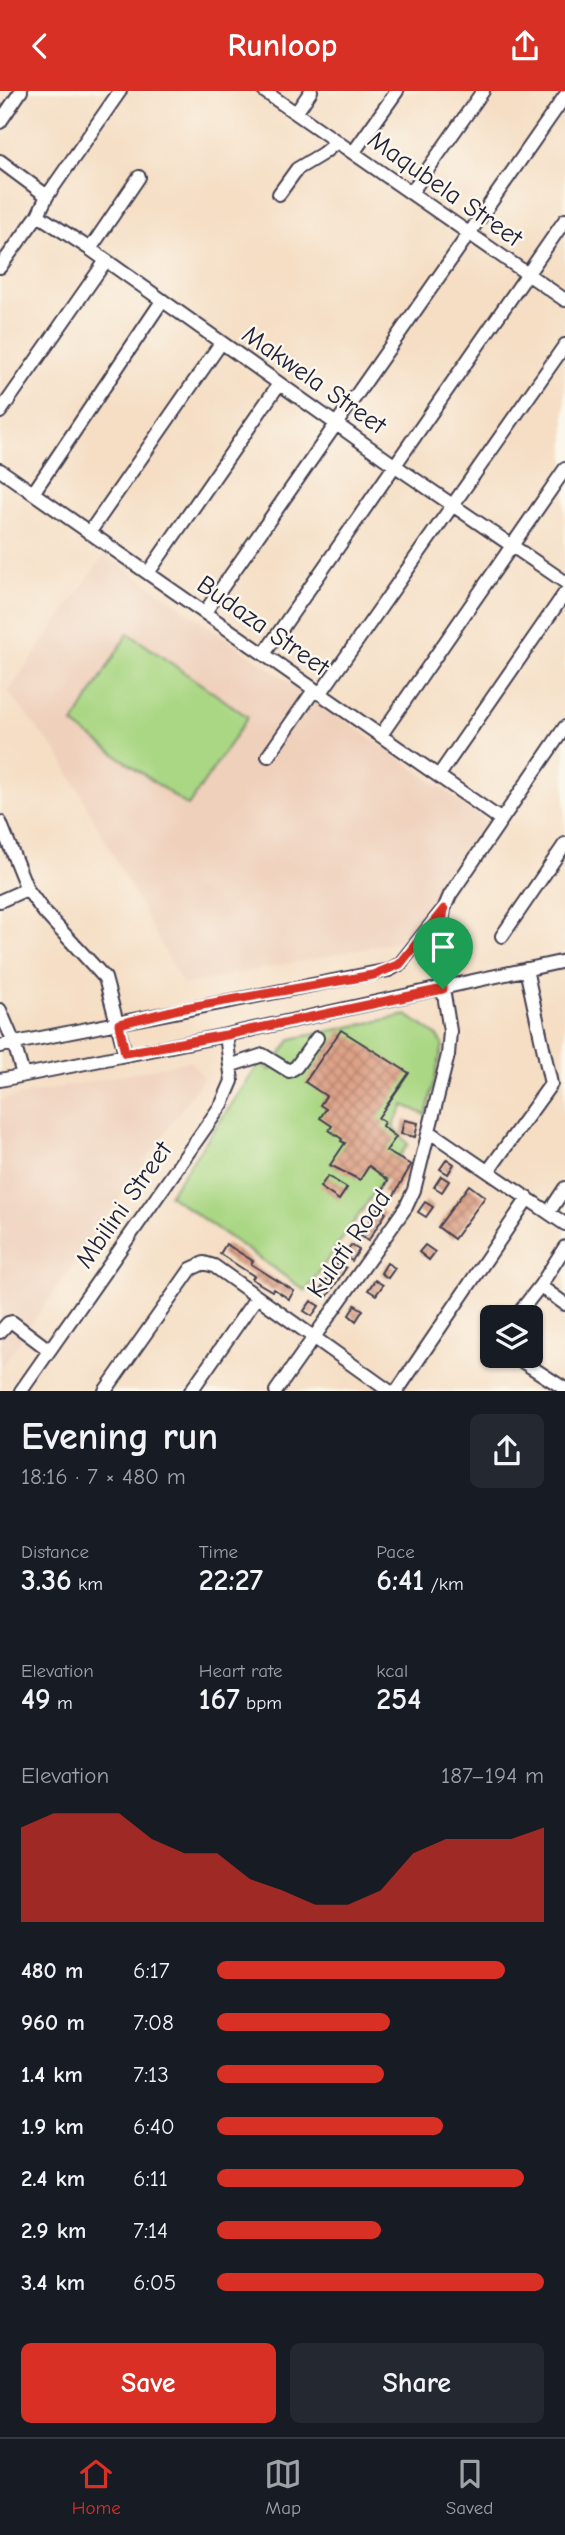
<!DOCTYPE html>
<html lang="en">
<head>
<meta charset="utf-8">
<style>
	body { margin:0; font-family:"Comic Neue",sans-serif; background:#242831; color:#f1f3f6; height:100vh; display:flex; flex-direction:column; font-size:26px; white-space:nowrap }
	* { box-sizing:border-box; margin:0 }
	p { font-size:23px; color:#9ea1a6 }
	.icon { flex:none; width:38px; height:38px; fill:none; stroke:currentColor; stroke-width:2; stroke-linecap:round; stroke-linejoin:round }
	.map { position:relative; height:1300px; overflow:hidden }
	.sheet { display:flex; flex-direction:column; background:#171b24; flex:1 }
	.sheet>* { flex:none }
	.tools { position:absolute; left:480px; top:1214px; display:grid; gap:14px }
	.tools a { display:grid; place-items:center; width:63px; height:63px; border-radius:10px; background:#171b24; box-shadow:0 2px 5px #0004; font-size:35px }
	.pin { position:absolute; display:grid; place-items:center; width:60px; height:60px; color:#fff; margin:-72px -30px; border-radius:50% 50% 50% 0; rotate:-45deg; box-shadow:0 0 7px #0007 }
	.pin .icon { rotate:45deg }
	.round { display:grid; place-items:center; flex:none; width:74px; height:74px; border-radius:10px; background:#242831 }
	.overview { display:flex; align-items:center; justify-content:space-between; height:119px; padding:0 21px }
	h1 { font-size:38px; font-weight:700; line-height:52px }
	.figures { display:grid; grid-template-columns:repeat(3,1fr); gap:10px; height:119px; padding:7px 21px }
	.figures div { display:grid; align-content:center }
	.figures b { font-size:30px; font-weight:700 }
	.figures small { font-size:19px; font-weight:400 }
	.figures p { font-size:19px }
	.chart { height:196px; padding:14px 21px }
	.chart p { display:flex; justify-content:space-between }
	.chart svg { width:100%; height:126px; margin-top:7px; fill:#d93025; opacity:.7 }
	.cta { display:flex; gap:14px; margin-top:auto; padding:14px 21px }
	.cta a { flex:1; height:80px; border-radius:10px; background:#d93025; color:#fff; font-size:28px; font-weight:700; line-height:80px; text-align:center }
	.cta a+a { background:#242831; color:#f1f3f6 }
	ul { padding:0 21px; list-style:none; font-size:23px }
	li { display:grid; grid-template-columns:112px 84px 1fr; align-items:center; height:52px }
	li i { height:18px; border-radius:9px; background:#d93025 }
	header { display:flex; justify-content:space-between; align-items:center; height:91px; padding:0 21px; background:#d93025; color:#fff; font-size:32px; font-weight:700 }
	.menu { display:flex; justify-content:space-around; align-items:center; height:98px; border-top:2px solid #363941; background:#171b24; font-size:19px; color:#9ea1a6 }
	.menu a { display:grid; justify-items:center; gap:4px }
	.menu .on { color:#d93025 }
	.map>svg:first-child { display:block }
</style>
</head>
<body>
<header><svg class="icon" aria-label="back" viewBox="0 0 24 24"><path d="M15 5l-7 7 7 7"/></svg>Runloop<svg class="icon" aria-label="share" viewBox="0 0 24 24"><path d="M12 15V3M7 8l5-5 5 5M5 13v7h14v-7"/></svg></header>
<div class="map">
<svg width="565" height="1300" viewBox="0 0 565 1300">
	<defs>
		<pattern id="building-cross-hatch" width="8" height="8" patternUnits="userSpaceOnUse" patternTransform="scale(1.75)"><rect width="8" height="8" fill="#dea287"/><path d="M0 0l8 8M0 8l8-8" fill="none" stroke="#b48470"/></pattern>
	</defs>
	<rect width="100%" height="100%" fill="#fbf7ec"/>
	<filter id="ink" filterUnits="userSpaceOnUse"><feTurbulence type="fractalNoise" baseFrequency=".0143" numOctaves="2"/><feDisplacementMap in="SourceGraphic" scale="14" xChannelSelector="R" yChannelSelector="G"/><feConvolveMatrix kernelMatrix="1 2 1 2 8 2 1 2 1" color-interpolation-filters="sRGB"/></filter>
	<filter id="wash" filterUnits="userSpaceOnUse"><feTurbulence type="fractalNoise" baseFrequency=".00686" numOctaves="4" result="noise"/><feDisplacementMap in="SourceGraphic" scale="28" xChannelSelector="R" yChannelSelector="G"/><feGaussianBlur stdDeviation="1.57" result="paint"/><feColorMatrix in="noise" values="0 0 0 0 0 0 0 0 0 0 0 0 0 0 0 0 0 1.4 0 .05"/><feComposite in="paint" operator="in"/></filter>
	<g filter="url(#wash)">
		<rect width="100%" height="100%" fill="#f5dec4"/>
		<path fill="#efd0bb" d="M105,463l377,262 4,14 -73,103 -18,9 -212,43 -123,-229 -52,-64z
			M190,970l14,16 -204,292v-269z"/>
		<path fill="#aad784" stroke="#667c60" stroke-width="2" d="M128,542l120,84 -60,89 -115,-82z
			M407,924l30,21 6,9 -17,70 -22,-10 -11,21 15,18 -102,147 -137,-96 91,-132 10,7 21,-31z"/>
		<g id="blocks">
			<path fill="url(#building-cross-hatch)" d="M341,939l68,43 -31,45 6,4 -2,4 14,11 -10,14 25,14 -18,32 -11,-5 6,-12 -19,-14 -9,14 -30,-15 15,-22 -4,-2 1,-2 -13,-9 3,-4 -12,-8 6,-9 -6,-4 6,-9 -21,-14z
				M404,1029l14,3 -3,14 -14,-3z
				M447,1068l7,5 -6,10 -8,-5z
				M328,1085l19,12 -8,12 -19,-13z
				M441,1085l8,5 -7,11 -8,-5z
				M469,1094l16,12 -31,42 -16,-12z
				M425,1111l8,5 -7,10 -8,-5z
				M378,1117l8,5 -18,28 -7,-5z
				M226,1153l27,17 -2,3 43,27 -5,8 -15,-10 -2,2 -12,-7 -8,-5 2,-3 -34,-22z
				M351,1154l8,5 -7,11 -8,-5z
				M425,1154l10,7 -6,8 -10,-8z
				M338,1172l8,5 -19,29 -8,-5z
				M387,1172l8,5 -7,10 -7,-5z
				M375,1189l8,5 -7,10 -8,-5z
				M311,1210l8,5 -7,10 -8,-5z
				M355,1214l8,5 -7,11 -7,-6z"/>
		</g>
	</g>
	<g filter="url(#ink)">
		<use href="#blocks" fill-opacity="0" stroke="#423e50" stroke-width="2"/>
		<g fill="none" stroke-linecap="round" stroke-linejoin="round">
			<defs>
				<path id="minor" d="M264,0l301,209
					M296,22l15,-22
					M0,31l21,-31
					M353,62l44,-62
					M0,70l47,35
					M411,102l72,-102
					M279,103l18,-25 25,-15 15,-12
					M38,124l52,34 304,216 171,117
					M90,158l49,-72
					M0,176l38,-52 9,-19 73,-105
					M0,321l105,-150
					M0,379l500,349
					M33,402l129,-192
					M89,442l132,-190
					M148,482l131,-189
					M205,521l360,-516
					M264,563l301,-434
					M320,603l245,-349
					M381,644l184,-266
					M268,665l46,-66
					M439,684l126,-182
					M0,731l27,67 17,23 61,66 20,75
					M0,810l27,-12
					M502,845l63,-92
					M0,919l14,33 9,32
					M0,955l389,-76 11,-6 41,-52
					M232,974l31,-10 26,16 7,-4 21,-29
					M0,989l226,-45 339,-74
					M430,1041l135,92
					M489,1079l62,-86 -25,-115
					M549,1121l16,-24
					M540,1195l25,18
					M515,1227l25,-32 25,-39
					M0,1241l8,-9 4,-1 37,28
					M514,1265l51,33
					M21,1300l201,-287 10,-23 -6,-46
					M105,1300l86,-122 13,-6 10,3 175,125
					M191,1300l65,-93
					M276,1300l130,-184 8,-17 34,-135 2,-24 -11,-67v-19l5,-36 6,-14 115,-168
					M397,1300l131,-193"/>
			</defs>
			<use href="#minor" stroke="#423e50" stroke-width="16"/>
			<use href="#minor" stroke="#fff" stroke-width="12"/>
		</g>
	</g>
	<g fill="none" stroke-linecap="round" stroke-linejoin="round" filter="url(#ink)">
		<defs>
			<path id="route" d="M444,818l-5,36 4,44 -217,46 -101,18 -6,-29 60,-15 194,-34 27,-11z"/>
		</defs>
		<use href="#route" stroke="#fff" stroke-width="14"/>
		<use href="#route" stroke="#d93025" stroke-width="9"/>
	</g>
	<g text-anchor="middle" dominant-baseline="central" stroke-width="5" stroke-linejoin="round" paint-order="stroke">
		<g font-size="26" fill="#22223b" stroke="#fbf7ec">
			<text transform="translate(445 98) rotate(35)">Maqubela Street</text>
			<text transform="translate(314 289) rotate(35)">Makwela Street</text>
			<text transform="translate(263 535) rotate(35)">Budaza Street</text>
			<text transform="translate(124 1114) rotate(-55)">Mbilini Street</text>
			<text transform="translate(349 1153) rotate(-55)">Kulati Road</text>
		</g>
	</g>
</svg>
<div class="tools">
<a><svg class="icon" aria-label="layers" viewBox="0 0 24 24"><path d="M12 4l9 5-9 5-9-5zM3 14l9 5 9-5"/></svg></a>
</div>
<div class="pin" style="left:443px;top:898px;background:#1e9e55"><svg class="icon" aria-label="arrive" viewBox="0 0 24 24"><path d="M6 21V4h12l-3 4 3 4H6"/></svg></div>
</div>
<section class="sheet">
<div class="overview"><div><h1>Evening run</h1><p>18:16 · 7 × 480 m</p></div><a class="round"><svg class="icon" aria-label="share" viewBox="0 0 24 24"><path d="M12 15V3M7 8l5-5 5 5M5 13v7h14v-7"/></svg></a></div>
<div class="figures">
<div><p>Distance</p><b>3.36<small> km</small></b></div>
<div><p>Time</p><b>22:27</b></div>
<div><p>Pace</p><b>6:41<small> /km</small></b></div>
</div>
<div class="figures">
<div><p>Elevation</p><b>49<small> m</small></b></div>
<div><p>Heart rate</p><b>167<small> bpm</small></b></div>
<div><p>kcal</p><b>254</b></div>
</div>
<div class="chart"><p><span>Elevation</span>187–194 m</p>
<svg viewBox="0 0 160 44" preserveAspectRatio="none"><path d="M0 44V11L10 6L20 6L30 6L40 15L50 20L60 20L70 29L80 33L90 38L100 38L110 33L120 20L130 15L140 15L150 15L160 11V44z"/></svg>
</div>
<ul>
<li><b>480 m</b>6:17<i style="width:88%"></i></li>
<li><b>960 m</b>7:08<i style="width:53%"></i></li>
<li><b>1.4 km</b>7:13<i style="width:51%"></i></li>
<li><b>1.9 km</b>6:40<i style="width:69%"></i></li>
<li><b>2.4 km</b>6:11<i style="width:94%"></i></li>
<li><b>2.9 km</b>7:14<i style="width:50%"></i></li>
<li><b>3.4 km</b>6:05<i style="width:100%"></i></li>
</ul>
<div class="cta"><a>Save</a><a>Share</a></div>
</section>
<nav class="menu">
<a class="on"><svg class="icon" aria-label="home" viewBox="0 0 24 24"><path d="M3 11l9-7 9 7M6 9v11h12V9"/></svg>Home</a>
<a><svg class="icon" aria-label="map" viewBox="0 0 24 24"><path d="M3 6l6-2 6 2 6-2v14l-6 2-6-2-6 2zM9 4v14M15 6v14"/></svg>Map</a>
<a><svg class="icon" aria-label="saved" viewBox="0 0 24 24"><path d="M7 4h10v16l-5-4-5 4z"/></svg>Saved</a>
</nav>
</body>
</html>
